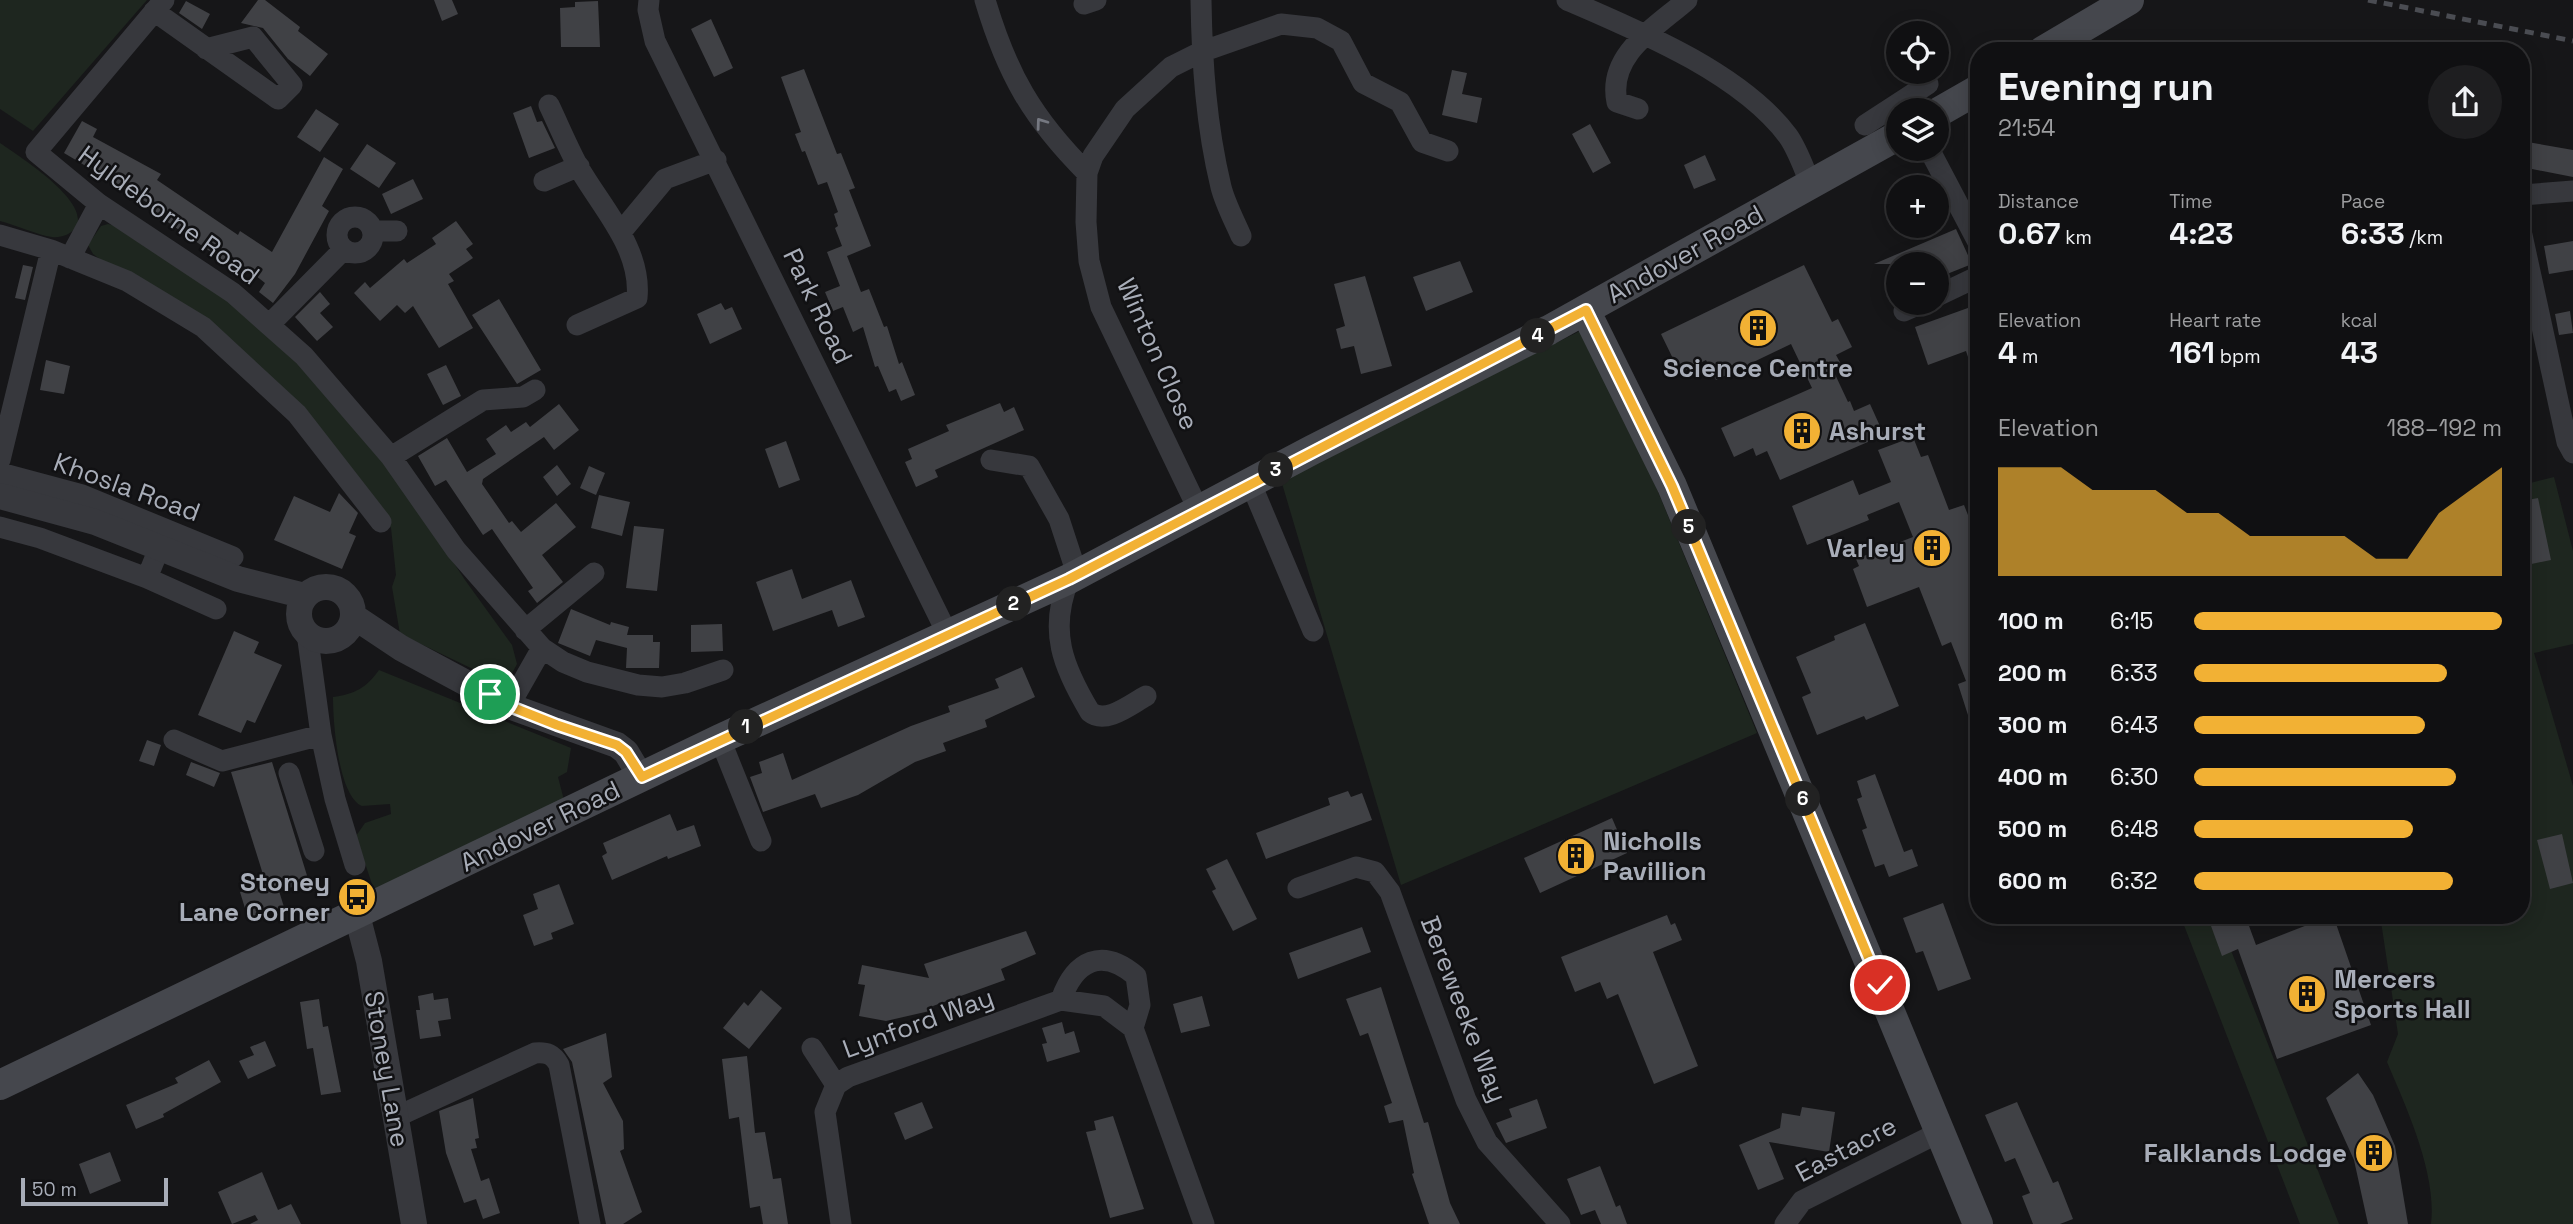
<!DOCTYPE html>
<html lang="en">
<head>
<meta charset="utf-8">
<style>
	body { margin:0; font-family:"Space Grotesk",sans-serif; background:#1e1e20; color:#f1f3f6; height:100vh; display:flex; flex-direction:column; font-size:26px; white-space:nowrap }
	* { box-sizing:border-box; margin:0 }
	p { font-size:23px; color:#9c9d9f }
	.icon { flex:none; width:38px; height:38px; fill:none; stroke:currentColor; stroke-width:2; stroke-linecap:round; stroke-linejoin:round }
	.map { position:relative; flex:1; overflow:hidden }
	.details { position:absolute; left:1970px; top:42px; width:560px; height:882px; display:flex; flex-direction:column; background:#101012; border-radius:28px; box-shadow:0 4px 18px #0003,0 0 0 2px #303032 }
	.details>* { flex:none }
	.controls { position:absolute; left:1886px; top:21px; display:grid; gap:14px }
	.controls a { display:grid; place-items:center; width:63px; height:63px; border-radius:50%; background:#101012; box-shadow:0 4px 18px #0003,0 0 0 2px #303032; font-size:35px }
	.scale { position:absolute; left:21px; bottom:18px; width:147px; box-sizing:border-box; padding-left:7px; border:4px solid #a8adb8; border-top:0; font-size:19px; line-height:24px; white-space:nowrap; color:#a8adb8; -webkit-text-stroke:5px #111113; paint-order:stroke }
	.pin { position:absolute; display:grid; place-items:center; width:60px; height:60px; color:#fff; margin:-30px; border:4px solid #fff; border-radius:50%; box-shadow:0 2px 7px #0007 }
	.km { position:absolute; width:35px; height:35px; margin:-18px; border-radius:50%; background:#222; color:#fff; font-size:19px; line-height:35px; text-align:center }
	.round { display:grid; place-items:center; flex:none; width:74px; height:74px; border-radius:37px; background:#1e1e20 }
	.summary { display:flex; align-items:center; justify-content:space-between; height:119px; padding:0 28px }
	h1 { font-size:38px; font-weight:800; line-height:52px }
	.figures { display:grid; grid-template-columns:repeat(3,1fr); gap:10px; height:119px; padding:7px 28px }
	.figures div { display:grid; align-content:center }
	.figures b { font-size:30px; font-weight:800 }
	.figures small { font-size:19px; font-weight:400 }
	.figures p { font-size:19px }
	.chart { height:196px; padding:14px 28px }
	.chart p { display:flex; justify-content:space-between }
	.chart svg { width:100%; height:126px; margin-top:7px; fill:#f2b134; opacity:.7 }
	ul { padding:0 28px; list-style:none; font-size:23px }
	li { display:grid; grid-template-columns:112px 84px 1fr; align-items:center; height:52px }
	li i { height:18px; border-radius:9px; background:#f2b134 }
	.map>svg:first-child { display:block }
</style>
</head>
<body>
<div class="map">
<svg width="2573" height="1224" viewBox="0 0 2573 1224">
	<rect width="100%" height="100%" fill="#161618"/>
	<path fill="#1e261f" d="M0,0h147l-114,131 -33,-22z
		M0,143c17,12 91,58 76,84 -5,8 -16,11 -24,10 -15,-2 -36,-12 -52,-16z
		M108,224l16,4 123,86 59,55 97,116 62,95 47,65 5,19 -8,15 -9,3 -100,-48 -8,-47 4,-12 -5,-47 -8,-15 -73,-96 -217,-163 -5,-9 13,-19z
		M1590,326l167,407 -356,152 -120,-405z
		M2554,477l19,74v93l-39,9 39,133v438h-142c6,-50 -24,-115 -44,-162l11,-28 -18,-119h142v-430z
		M379,670l192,78 -4,24 -9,5 7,27 -190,89 -19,-57 9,-13 26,-9 -1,-10 -28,2c-24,-10 -29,-85 -29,-109 22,-3 33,-9 46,-27z
		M2180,915h37l122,309h-39z"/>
	<path fill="#404145" d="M258,0h7l35,27 -2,4 30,23 -18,22 -22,-17 -25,-31 -22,-5z
		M434,0h18l6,14 -16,7z
		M186,1l24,13 -8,15 -23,-16z
		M598,1l2,46h-39l-1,-39 15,-1v-5z
		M711,19l22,49 -19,9 -23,-48z
		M804,69l33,85 4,-1 14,35 -6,2 22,56 -24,10 14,36 8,-3 15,38 3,-1 12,38 3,-2 13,33 -14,6 -5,-12 -7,3 -11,-26 -3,1 -12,-40 -10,5 -10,-25 -10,4 -8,-19 15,-6 -13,-34 15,-6 -7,-18 3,-2 -4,-12 4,-2 -11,-30 -9,3 -13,-34 -3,1 -7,-18 6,-2 -20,-55z
		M1452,70l15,3 -5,21 20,4 -5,25 -35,-8z
		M531,106l6,16 5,-1 13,27 -26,10 -16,-45z
		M316,109l23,15 -19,28 -23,-15z
		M82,121l15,8 -4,8 68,37 -4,6 81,55 2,-4 32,21 52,-95 19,12 -21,37 7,5 -34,63 -22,29 -14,-11 6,-9 -36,-29 -5,7 -78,-54 2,-4 -84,-50z
		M1590,124l21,39 -18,10 -21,-39z
		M2522,141l51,9v27l-51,-10z
		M367,144l29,19 -17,25 -29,-19z
		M1705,155l11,25 -22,9 -10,-24z
		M413,179l10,20 -32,15 -9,-20z
		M456,221l17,23 -7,5 7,9 -24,16 5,7 -6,3 25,44 -34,20 -26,-42 -8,7 -8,-8 -17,16 -26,-28 11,-11 5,6 34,-29 3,4 29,-19 -4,-6z
		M1956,229l16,35 -35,14v-14h-63z
		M2573,241v29l-24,4 -5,-28z
		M1460,261l13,31 -47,19 -13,-34z
		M23,265l10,2 -8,33 -10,-2z
		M1804,265l28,57 6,-3 14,28 -16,8 6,11 -9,4 15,32 2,-1 4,10 16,-7 14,31 -104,45 -13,-29 -11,5 -3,-8 -19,9 -13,-29 91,-40 -21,-44 -75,36 -10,-20 -26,13 -19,-39z
		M1365,276l27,90 -31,8 -7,-28 -13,3 -5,-20 9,-3 -11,-42z
		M320,292l10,12 -10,9 13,14 -16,14 -22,-24z
		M499,299l42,71 -24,14 -45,-69z
		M721,303l4,7 7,-3 10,22 -32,15 -13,-30z
		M1979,304v77h-3l-10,-30 -38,14 -13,-38z
		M2570,311l3,22 -14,2 -4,-21z
		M46,360l24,6 -6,28 -24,-4z
		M446,365l15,31 -18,9 -16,-31z
		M1000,403l4,9 10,-5 10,23 -89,40 3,7 -22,10 -11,-25 7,-3 -4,-10 41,-18 -3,-6z
		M559,404l20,26 -25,20 -10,-13 -61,42 -1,5 27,39 3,-2 9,11 35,-29 20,24 -34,28 21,27 -26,21 -9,-12 5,-3 -41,-59 -9,6 -37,-55 -11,6 -17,-30 29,-18 20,34 29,-18 -10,-15 20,-14 5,7 15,-10 4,5z
		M1913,437l8,20 7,-2 21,55 15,-5 4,10 11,-4v228l-3,1 -18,-56 8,-3 -15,-39 -9,4 -23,-59 -52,20 -14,-38 6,-3 -3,-7 57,-22 -14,-35 -32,13 2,5 -62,25 -15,-39 61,-26 6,15 32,-13 -13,-32z
		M786,441l14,39 -21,8 -14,-39z
		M557,465l14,19 -14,12 -14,-19z
		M589,466l16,7 -9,22 -16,-7z
		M339,493l19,20 -9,20 7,3 -14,33 -68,-29 20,-44 36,16z
		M599,495l31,7 -8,34 -31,-8z
		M2538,498l13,62 -29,6v-65z
		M634,526l30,3 -7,62 -31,-3z
		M792,569l10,30 49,-19 14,37 -27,10 -6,-17 -59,21 -17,-49z
		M571,609l39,16 1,-3 18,5 -2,8h26v7h7l-1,26h-33l1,-20 -31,-8 -6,16 -32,-13z
		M1865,623l34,83 -33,14 -2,-4 -47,19 -15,-38 9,-4 -15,-36 39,-17 -1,-4z
		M722,624l1,27 -32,1v-27z
		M234,631l25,11 -5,11 28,12 -27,58 -8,-3 -6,13 -43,-18z
		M1022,667l13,30 -50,23 2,7 -44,16 3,8 -31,11 -57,33 -37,13 -6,-14 -52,18 -13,-35 12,-4 -3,-11 24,-9 9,27 119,-54 39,-14 -2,-6 51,-18 -4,-9z
		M147,740l14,5 -7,21 -15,-5z
		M191,762l29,11 -6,14 -28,-12z
		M272,762l37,120 -30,9 5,16 -36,11 -8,-26 26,-8 -35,-112z
		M1875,774l29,78 8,-3 6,17 -29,11 -5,-13 -9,3 -13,-37 5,-2 -10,-29 5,-2 -5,-16z
		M1348,791l3,6 11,-4 10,27 -106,39 -10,-26 74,-28 -2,-7z
		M670,814l7,17 17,-6 7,21 -33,13 -1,-3 -55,24 -10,-24 5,-3 -4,-10z
		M1612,818l15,35 -87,40 -16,-35z
		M2562,834l11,49 -23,6 -13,-49z
		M1227,859l30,60 -24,12 -21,-40 4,-2 -10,-20z
		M559,884l15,40 -23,9 2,6 -19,7 -11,-31 15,-6 -5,-15z
		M1943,903l28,76 -33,12 -15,-40 -7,2 -13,-35z
		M1667,915l4,10 4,-2 7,17 -29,12 45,114 -44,18 -36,-90 -11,5 -7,-17 -25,10 -14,-35z
		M2207,915h38l11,30 77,-30 38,110 -94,34 -39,-110 -16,7z
		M1362,927l9,25 -73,27 -9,-26z
		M1026,931l10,23 -35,15 4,11 -72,26 1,4 -48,11 -27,-5 6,-31 -7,-1 4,-19 67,13 -5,-14z
		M1381,987l43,136 4,-1 22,81 10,21h-31l-17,-50 2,-1 -11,-53 -14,3 -5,-17 8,-3 -24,-70 -8,3 -14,-37z
		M761,990l21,18 -33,41 -26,-21 21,-26 4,4z
		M433,993l1,7 14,-2 3,21 -13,2 3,15 -21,3 -4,-29h4l-2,-14z
		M1202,996l8,30 -29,7 -8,-29z
		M319,999l4,28 5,-1 13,66 -20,3 -8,-47 -6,1 -7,-47z
		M1062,1022l3,12 9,-3 6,21 -33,10 -5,-18 5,-1 -5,-15z
		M606,1033l6,44 -9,6 20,38 1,28 -4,2 22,61 -19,12h-17l-34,-162 -9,-13z
		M265,1041l11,25 -28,13 -9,-18 15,-6 -4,-8z
		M747,1056l8,77 10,-1 8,47 8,-1 7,46h-25l-3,-18 -10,2 -11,-91 -10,2 -7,-60z
		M209,1060l12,22 -58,32 1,3 -28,12 -10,-24 52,-22 -3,-5z
		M2358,1073l15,22 22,51 13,78h-40l-14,-64 -28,-62z
		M473,1098l6,40 -4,1 2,9 -6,1 10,32 8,-3 11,35 -17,6 -7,-20 -12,4 -18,-50 -7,-42z
		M1537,1099l10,29 -41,15 -10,-20 16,-6 -3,-8z
		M922,1102l11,26 -28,12 -11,-27z
		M2017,1102l36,81 5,-2 15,38 -13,5h-27l-11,-28 8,-3 -15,-35 -10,4 -20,-47z
		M1802,1107l33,5 -6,40 -60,-10 15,37 -26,11 -19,-45 41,-17 2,-15 18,3z
		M1113,1116l31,93 -34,9 -24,-86 10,-2 -2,-9z
		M110,1152l11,29 -31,13 -11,-30z
		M1600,1166l16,41 4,-2 7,19h-26l-6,-14 -14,5 -14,-36z
		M262,1172l16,38 13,-6 10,20h-51l8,-4 -3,-5 -23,9 -14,-32z"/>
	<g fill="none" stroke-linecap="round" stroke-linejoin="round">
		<path stroke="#37383d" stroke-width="21" d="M164,0l-128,152 63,52 134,89 71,63 87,101 65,93 86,98 21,14 24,10 51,13 24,2 23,-4 38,-13
			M649,0l-1,10 7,31 293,594
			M985,0c22,74 47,118 102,173
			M1201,0c1,63 5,125 20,187 4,16 13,33 20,49
			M1567,0c72,31 174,73 221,136 10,14 16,33 23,49
			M1084,4l12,-4
			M154,11l124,88 14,-14 -39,-48 -47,12
			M549,105c10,21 19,43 30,63 23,40 63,81 58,130l-60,27
			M1638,109l-21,-7c-10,-47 39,-75 70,-102
			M1865,125l63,-41
			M1929,149l50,95
			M544,181l35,-15
			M2522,195l51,-4
			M337 235a18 18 0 1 1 36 0a18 18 0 1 1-36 0Z
			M373,231h24
			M621,232l44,-53 51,-19
			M0,235l51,15 76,31 76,46 94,87 84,108
			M2522,235l45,207 6,11
			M70,258l29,-54
			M1937,296l42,-20
			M1904,311l18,-8
			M269,325l75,-76
			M391,457l92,-57 40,-3 12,-7
			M0,460l51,-210
			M991,460l38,6 30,53 18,55
			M0,473l82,22 151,62
			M1251,484l62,147
			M1199,511l-98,-204 -12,-46 -3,-39 1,-49 6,-17 32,-47 46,-42 30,-15 80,-28 36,4 24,13 22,42 37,19 22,40 26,9
			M0,527l40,11 107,40 13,-32
			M147,578l69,31
			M1069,579c-21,52 -6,88 21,133 16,13 41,-8 56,-16
			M525,630l69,-57
			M307,633l14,102 14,64 20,66
			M509,706l33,-58
			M720,739l41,102
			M174,740l48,21 99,-26
			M289,773l25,78
			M1298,888l58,-21 19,5 15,20 76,208 21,42 73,82
			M1061,1000c14,-40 41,-53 75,-24l4,29 -7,23
			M812,1048l24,37
			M396,1117l139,-64c12,-1 18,1 24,12l31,159
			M841,1224l-16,-112 11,-27 12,-8 213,-77 43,6 29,22 71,196
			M1785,1224l17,-23 138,-69"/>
		<path stroke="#37383d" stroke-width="26" d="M0,496l95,26 143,57 67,17
			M299 614a27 27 0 1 1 54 0a27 27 0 1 1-54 0Z
			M353,616l48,32 108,58 108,39 9,7 15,25
			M357,915l12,46 45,263"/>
		<path stroke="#45474d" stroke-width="30" d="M2043,51l86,-51
			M1937,113l42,-24
			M1585,310l87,176 306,738
			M0,1085l720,-346 349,-160 243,-129 237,-120 350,-195"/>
		<path stroke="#4a4c52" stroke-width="5" stroke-dasharray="9 7" stroke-linecap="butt" d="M2368,0l205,41"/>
	</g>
	<defs><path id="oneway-chevron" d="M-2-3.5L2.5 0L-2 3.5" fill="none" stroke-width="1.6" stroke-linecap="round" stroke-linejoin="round" transform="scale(1.75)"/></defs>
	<use stroke="#757881" href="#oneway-chevron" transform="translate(1041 123) rotate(-126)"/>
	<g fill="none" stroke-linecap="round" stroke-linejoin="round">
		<defs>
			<path id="route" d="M490,694l19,12 48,19 60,20 9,7 16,25 427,-198 517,-269 86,176 208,499"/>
		</defs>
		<use href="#route" stroke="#fff" stroke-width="14"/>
		<use href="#route" stroke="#f2b134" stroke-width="9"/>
	</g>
	<defs>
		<symbol id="building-disc" viewBox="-11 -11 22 22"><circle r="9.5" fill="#f2b134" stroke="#111113"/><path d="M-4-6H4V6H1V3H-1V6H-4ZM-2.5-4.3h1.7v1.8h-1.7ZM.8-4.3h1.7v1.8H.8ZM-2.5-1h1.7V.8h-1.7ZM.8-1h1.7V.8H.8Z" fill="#111"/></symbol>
		<symbol id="bus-disc" viewBox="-11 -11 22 22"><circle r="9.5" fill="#f2b134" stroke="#111113"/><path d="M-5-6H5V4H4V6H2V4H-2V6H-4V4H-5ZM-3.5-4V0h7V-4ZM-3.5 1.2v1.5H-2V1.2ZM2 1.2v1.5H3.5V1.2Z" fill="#111"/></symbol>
	</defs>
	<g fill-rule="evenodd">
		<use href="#building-disc" x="1736" y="306" width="44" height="44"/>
		<use href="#building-disc" x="1780" y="409" width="44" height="44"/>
		<use href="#building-disc" x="1910" y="526" width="44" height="44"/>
		<use href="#building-disc" x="1554" y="834" width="44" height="44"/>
		<use href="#bus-disc" x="335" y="875" width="44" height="44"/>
		<use href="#building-disc" x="2285" y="972" width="44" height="44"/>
		<use href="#building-disc" x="2352" y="1131" width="44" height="44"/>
	</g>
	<g text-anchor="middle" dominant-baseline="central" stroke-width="5" stroke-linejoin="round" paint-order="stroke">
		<g font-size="26" fill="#a8adb8" stroke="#111113">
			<text transform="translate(169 215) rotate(36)">Hyldeborne Road</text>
			<text transform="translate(1685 254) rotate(-29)">Andover Road</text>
			<text transform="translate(818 306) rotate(64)">Park Road</text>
			<text transform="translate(1158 354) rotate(66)">Winton Close</text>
			<text transform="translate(127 487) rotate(20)">Khosla Road</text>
			<text transform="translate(540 826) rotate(-26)">Andover Road</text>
			<text transform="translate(1464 1009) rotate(69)">Bereweeke Way</text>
			<text transform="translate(918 1023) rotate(-20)">Lynford Way</text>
			<text transform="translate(387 1069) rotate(80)">Stoney Lane</text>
			<text transform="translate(1846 1149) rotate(-28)">Eastacre</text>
		</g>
		<g font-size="26" font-weight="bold" fill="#a8adb8" stroke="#111113" text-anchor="start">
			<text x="1758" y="368" text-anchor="middle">Science Centre</text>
			<text x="1829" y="431">Ashurst</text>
			<text x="1905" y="548" text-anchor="end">Varley</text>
			<text x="1603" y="841">Nicholls<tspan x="1603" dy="30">Pavillion</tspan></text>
			<text x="330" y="882" text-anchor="end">Stoney<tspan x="330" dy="30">Lane Corner</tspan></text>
			<text x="2334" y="979">Mercers<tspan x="2334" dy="30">Sports Hall</tspan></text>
			<text x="2347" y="1153" text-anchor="end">Falklands Lodge</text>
		</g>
	</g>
</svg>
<div class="controls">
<a><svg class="icon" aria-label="locate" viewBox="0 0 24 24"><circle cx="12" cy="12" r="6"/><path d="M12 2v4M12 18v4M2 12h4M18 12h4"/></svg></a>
<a><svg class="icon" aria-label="layers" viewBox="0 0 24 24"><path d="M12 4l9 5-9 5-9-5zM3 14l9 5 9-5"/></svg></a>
<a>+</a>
<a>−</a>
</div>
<div class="scale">50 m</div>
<div class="pin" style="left:490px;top:694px;background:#1e9e55"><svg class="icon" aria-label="arrive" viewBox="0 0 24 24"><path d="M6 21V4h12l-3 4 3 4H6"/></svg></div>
<div class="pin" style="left:1880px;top:985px;background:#d93025"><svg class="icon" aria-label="check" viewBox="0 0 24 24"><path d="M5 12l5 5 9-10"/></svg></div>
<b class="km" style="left:746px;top:727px">1</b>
<b class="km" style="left:1014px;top:604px">2</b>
<b class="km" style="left:1276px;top:470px">3</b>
<b class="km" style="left:1538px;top:336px">4</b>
<b class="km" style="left:1689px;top:527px">5</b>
<b class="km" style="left:1803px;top:799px">6</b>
<section class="details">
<div class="summary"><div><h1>Evening run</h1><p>21:54</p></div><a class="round"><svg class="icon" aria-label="share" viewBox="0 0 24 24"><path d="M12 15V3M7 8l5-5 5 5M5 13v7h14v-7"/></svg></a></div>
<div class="figures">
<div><p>Distance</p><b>0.67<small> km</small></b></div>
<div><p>Time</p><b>4:23</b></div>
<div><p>Pace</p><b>6:33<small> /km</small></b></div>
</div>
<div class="figures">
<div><p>Elevation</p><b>4<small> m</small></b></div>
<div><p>Heart rate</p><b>161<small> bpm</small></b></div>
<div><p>kcal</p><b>43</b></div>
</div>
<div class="chart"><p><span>Elevation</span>188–192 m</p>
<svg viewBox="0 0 160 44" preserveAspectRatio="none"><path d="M0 44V6L10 6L20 6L30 14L40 14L50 14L60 22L70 22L80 30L90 30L100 30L110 30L120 38L130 38L140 22L150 14L160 6V44z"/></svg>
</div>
<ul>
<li><b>100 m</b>6:15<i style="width:100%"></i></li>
<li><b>200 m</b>6:33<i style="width:82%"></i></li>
<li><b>300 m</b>6:43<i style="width:75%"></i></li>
<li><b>400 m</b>6:30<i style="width:85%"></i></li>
<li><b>500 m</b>6:48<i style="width:71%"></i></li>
<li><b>600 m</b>6:32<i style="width:84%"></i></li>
</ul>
</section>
</div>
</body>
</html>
